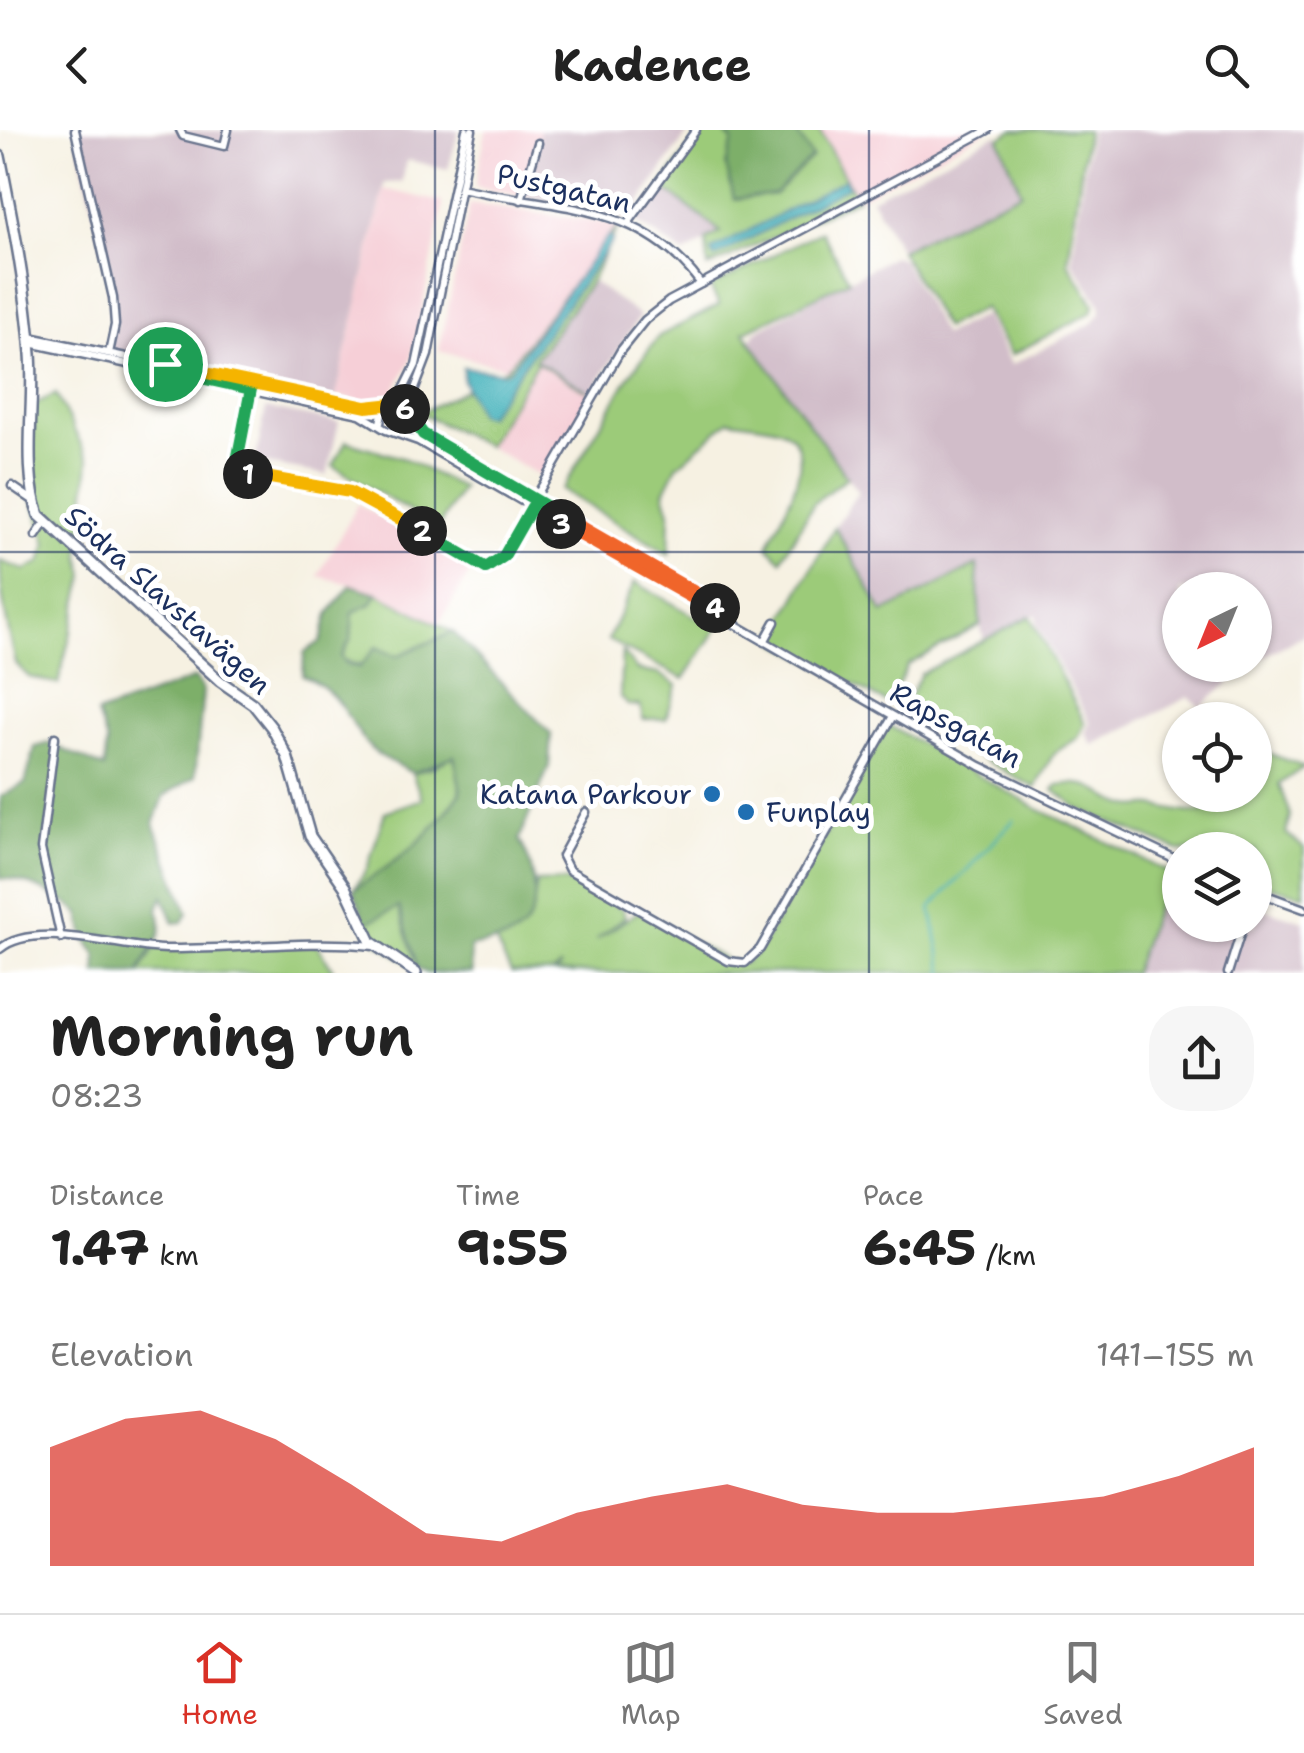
<!DOCTYPE html>
<html lang="en">
<head>
<meta charset="utf-8">
<style>
	body { margin:0; font-family:"Shantell Sans",sans-serif; background:#f6f6f6; color:#222; height:100vh; display:flex; flex-direction:column; font-size:38px; white-space:nowrap }
	* { box-sizing:border-box; margin:0 }
	p { font-size:32px; color:#767676 }
	.icon { flex:none; width:55px; height:55px; fill:none; stroke:currentColor; stroke-width:2; stroke-linecap:round; stroke-linejoin:round }
	.map { position:relative; height:843px; overflow:hidden }
	.panel { display:flex; flex-direction:column; background:#fff; flex:1 }
	.panel>* { flex:none }
	.needle { width:65px; rotate:223deg }
	.buttons { position:absolute; left:1162px; top:442px; display:grid; gap:20px }
	.buttons a { display:grid; place-items:center; width:110px; height:110px; border-radius:50%; background:#fff; box-shadow:0 2px 8px #0004; font-size:50px }
	.pin { position:absolute; display:grid; place-items:center; width:85px; height:85px; color:#fff; margin:-42px; border:5px solid #fff; border-radius:50%; box-shadow:0 2px 10px #0007 }
	.km { position:absolute; width:50px; height:50px; margin:-25px; border-radius:50%; background:#222; color:#fff; font-size:28px; line-height:50px; text-align:center }
	.round { display:grid; place-items:center; flex:none; width:105px; height:105px; border-radius:40px; background:#f6f6f6 }
	.headline { display:flex; align-items:center; justify-content:space-between; height:170px; padding:0 50px }
	h1 { font-size:55px; font-weight:700; line-height:75px }
	.figures { display:grid; grid-template-columns:repeat(3,1fr); gap:15px; height:170px; padding:10px 50px }
	.figures div { display:grid; align-content:center }
	.figures b { font-size:50px; font-weight:700 }
	.figures small { font-size:28px; font-weight:400 }
	.figures p { font-size:28px }
	.chart { height:280px; padding:20px 50px }
	.chart p { display:flex; justify-content:space-between }
	.chart svg { width:100%; height:180px; margin-top:10px; fill:#d93025; opacity:.7 }
	header { display:flex; justify-content:space-between; align-items:center; height:130px; padding:0 50px; background:#fff; font-size:45px; font-weight:700 }
	.tab-bar { display:flex; justify-content:space-around; align-items:center; height:140px; border-top:2px solid #e0e0e0; background:#fff; font-size:28px; color:#767676 }
	.tab-bar a { display:grid; justify-items:center; gap:5px }
	.tab-bar .active { color:#d93025 }
	.map>svg:first-child { display:block }
</style>
</head>
<body>
<header><svg class="icon" aria-label="back" viewBox="0 0 24 24"><path d="M15 5l-7 7 7 7"/></svg>Kadence<svg class="icon" aria-label="search" viewBox="0 0 24 24"><circle cx="10" cy="10" r="6"/><path d="M15 15l6 6"/></svg></header>
<div class="map">
<svg width="1304" height="843" viewBox="0 0 1304 843">
	<rect width="100%" height="100%" fill="#fff"/>
	<filter id="ink" filterUnits="userSpaceOnUse"><feTurbulence type="fractalNoise" baseFrequency=".01" numOctaves="2"/><feDisplacementMap in="SourceGraphic" scale="20" xChannelSelector="R" yChannelSelector="G"/><feConvolveMatrix kernelMatrix="1 2 1 2 8 2 1 2 1" color-interpolation-filters="sRGB"/></filter>
	<filter id="wash" filterUnits="userSpaceOnUse"><feTurbulence type="fractalNoise" baseFrequency=".0048" numOctaves="4" result="noise"/><feDisplacementMap in="SourceGraphic" scale="40" xChannelSelector="R" yChannelSelector="G"/><feGaussianBlur stdDeviation="2.25" result="paint"/><feColorMatrix in="noise" values="0 0 0 0 0 0 0 0 0 0 0 0 0 0 0 0 0 1.4 0 .05"/><feComposite in="paint" operator="in"/></filter>
	<g filter="url(#wash)">
		<rect width="100%" height="100%" fill="#f6f1e2"/>
		<path fill="#f6cfd7" d="M486,0h54l-18,66 -47,-9z
			M819,0h169l-131,69z
			M384,59l58,13 1,5 -32,153 -20,37 -28,5 -27,-6z
			M470,74l149,21 -112,143 -68,-17z
			M537,232l54,31 -48,85 -56,-32z
			M358,374l114,66 -33,53 -77,-36 -44,-11z"/>
		<path fill="#d1bdc9" d="M75,0l76,1 308,-1 -11,39 -41,-9 -5,22 -17,1 -50,217 -226,-47 6,-28 -2,-27z
			M540,0h150l-61,88 -107,-22z
			M1090,0h214v505l-49,26v-71h-75v75h67l-21,11 3,7 -28,24 -12,-10 -96,48 -7,-12 4,-11 -53,-98v-10l-53,26 -4,-15 -97,-11 -48,-87 23,-35 -107,-152 5,-9 137,-75 9,3 41,76 41,-20 27,50 82,-42 8,-11 -1,-9 -28,-42z
			M997,4l25,58 -122,58 -29,-52z
			M661,56l61,46 -38,22 -49,-33z
			M591,151l49,35 -49,77 -57,-33z
			M266,278l73,14 -12,53 -72,-13z
			M1169,745l11,5v45h75v-19l49,15v52h-171z"/>
		<path fill="#9ccb79" stroke="#5c7d6c" stroke-width="2.5" d="M703,0h27l-3,6 6,5 -7,25 85,-8 -16,-28h24l38,69 -149,68 -2,-27 15,-8 -60,-46z
			M1014,0h73l-19,132 26,42 -2,8 -81,43 -28,-47 -39,20 -44,-78 121,-58 -22,-54z
			M619,95l-28,56 -56,79 56,33 -54,-31 -50,84 -67,-33 87,-45z
			M821,101l28,49 -105,52 103,145 -33,26 -33,57 -13,-14c13,-30 59,-102 9,-118 -15,-4 -32,-5 -48,-8l-52,46 -13,26 6,20 -1,42 -107,-64 68,-115 29,-39 60,-31 -9,-18z
			M56,264l33,66 -9,95 5,20 -27,109 -29,-7 -13,-13c-8,-36 -16,-67 -16,-103l25,9 16,-8 6,-18 -17,-54 4,-86z
			M346,311l59,18 57,29 -24,40 -105,-62z
			M835,397l48,86 94,-48 3,60 -72,40 -19,39 -111,-61 -3,-9z
			M635,452l82,47 -33,50 -76,-39z
			M377,463l76,39c-25,10 -92,48 -112,25l10,-19 1,-27 19,-7z
			M1030,486l55,107 -7,15 -24,15 -19,35 -134,-75 20,-39z
			M622,521l15,19 22,4 18,11 -11,34h-23l-3,-13 -12,-1 -8,-8z
			M888,595l152,85 129,62 -36,101h-578l6,-7 -9,7h-41l-16,-32 14,-3 24,-31 4,-25 29,-1 57,28 2,8 -29,23 43,-29 89,50 17,2 15,-14z
			M1268,623l36,14 -25,17 11,31 -4,18 18,15v47l-49,-12v-33l-75,1 -103,-43 -23,-18 4,-5c43,-7 40,15 73,21 7,2 15,-1 23,0 30,5 50,15 72,-11h29v-24z
			M454,625l7,37c-30,45 -64,70 -108,98l14,-21 18,-57 37,-13 -10,-26 22,-6z
			M398,776l20,63 -40,-26 -12,-20z
			M301,812h15l19,31h-196l16,-25z"/>
		<path fill="#7daf69" stroke="#4c6f64" stroke-width="2.5" d="M730,0h65l17,27 -37,37 -41,5 -8,-34 7,-24 -6,-5z
			M351,455l26,8 -6,11 -18,8 -2,27 -10,18 7,8 12,2 16,-20 21,9 56,-24 98,102 -2,32 -30,74c17,26 28,83 -10,98 -12,5 -27,6 -39,9l2,26h-45l-9,-4 -19,-62 -33,16 -13,-33c44,-28 78,-53 108,-98l-7,-36 -42,17c-13,-8 -37,-17 -46,-30 -21,-27 -27,-52 -63,-67l1,-23 17,-12 7,-27z
			M195,548l8,13 -8,86 -31,19 -10,28 34,89 -5,9 -9,1 -11,-27 -5,13c11,30 -10,38 -19,64h-43l1,-17 -12,-18 -5,-24c-17,-16 -57,-36 -80,-36v-81l25,-14 10,-36 14,-4 55,25 3,-26 -10,-28z"/>
		<path fill="#40b0ba" stroke="#2e708c" stroke-width="2.5" d="M845,49l3,7 -134,72 -3,-7z
			M608,106l5,4 -126,176 -9,-2 -15,-34v-13l42,6 6,-4z"/>
		<g fill="none" stroke-linecap="round" stroke-linejoin="round">
			<path stroke="#40b0ba" stroke-width="2.5" d="M944,843l-13,-65 83,-88"/>
		</g>
	</g>
	<g filter="url(#ink)">
		<g fill="none" stroke-linecap="round" stroke-linejoin="round">
			<defs>
				<path id="street" d="M75,0l38,168 2,27 -6,28
					M180,0l3,6 41,10 4,-16
					M461,58c91,21 181,13 240,96
					M521,70l17,-57
					M629,92l67,-92
					M30,207l337,70 19,-1
					M30,213l330,71 26,16 32,11 562,325 200,96
					M253,253l-16,72 5,15 108,22 136,75 11,-3 124,-214 24,-30 24,-19 319,-171
					M409,289l25,22 273,158 9,11
					M380,293l3,-14 18,-14 15,-30 50,-235
					M396,303l12,-10 2,-21 18,-47 44,-225
					M12,356l22,15
					M36,406l6,-9
					M764,512l11,-20
					M55,607l-14,112 20,89
					M586,682l-24,44 7,14 159,91 17,2 15,-14 133,-233
					M1255,761l49,18
					M0,819c34,-30 123,0 166,0 70,1 138,-10 208,-3
					M1228,843l15,-48"/>
				<path id="secondary" d="M0,26c13,66 26,131 31,198 4,51 -9,115 8,161l181,166 33,23 19,24 15,28 23,80 35,51 26,55 45,31"/>
			</defs>
			<use href="#street" stroke="#68738c" stroke-width="11"/>
			<use href="#secondary" stroke="#68738c" stroke-width="14"/>
			<use href="#street" stroke="#fff" stroke-width="6"/>
			<use href="#secondary" stroke="#fff" stroke-width="9"/>
		</g>
	</g>
	<g fill="none" stroke-linecap="round" stroke-linejoin="round" filter="url(#ink)">
		<defs>
			<path id="split-1" d="M165,234l-1,6 87,19 -13,67v8l10,10"/>
			<path id="split-2" d="M248,344l102,18 72,39"/>
			<path id="split-3" d="M422,401l64,37 18,-12 28,-49 29,17"/>
			<path id="split-4" d="M561,394l156,88 -2,-4"/>
			<path id="split-5" d="M556,382l151,87 8,9"/>
			<path id="split-6" d="M405,279l18,25 133,78"/>
			<path id="split-7" d="M225,247l141,30 28,-3 11,5"/>
			<path id="split-8" d="M165,234l60,13"/>
		</defs>
		<use href="#split-1" stroke="#fff" stroke-width="20"/>
		<use href="#split-2" stroke="#fff" stroke-width="20"/>
		<use href="#split-3" stroke="#fff" stroke-width="20"/>
		<use href="#split-4" stroke="#fff" stroke-width="20"/>
		<use href="#split-5" stroke="#fff" stroke-width="20"/>
		<use href="#split-6" stroke="#fff" stroke-width="20"/>
		<use href="#split-7" stroke="#fff" stroke-width="20"/>
		<use href="#split-8" stroke="#fff" stroke-width="20"/>
		<use href="#split-1" stroke="#22a559" stroke-width="12"/>
		<use href="#split-2" stroke="#f5b400" stroke-width="12"/>
		<use href="#split-3" stroke="#22a559" stroke-width="12"/>
		<use href="#split-4" stroke="#f0652b" stroke-width="12"/>
		<use href="#split-5" stroke="#f0652b" stroke-width="12"/>
		<use href="#split-6" stroke="#22a559" stroke-width="12"/>
		<use href="#split-7" stroke="#f5b400" stroke-width="12"/>
		<use href="#split-8" stroke="#f5b400" stroke-width="12"/>
	</g>
	<path fill="none" stroke="#1b2f5e" stroke-width="2.5" stroke-opacity="0.55" d="M435,0v843M869,0v843M0,422h1304"/>
	<g fill="#1f6fb2" stroke="#fff" stroke-width="4">
		<circle cx="712" cy="664" r="10"/>
		<circle cx="746" cy="682" r="10"/>
	</g>
	<g text-anchor="middle" dominant-baseline="central" stroke-width="10" stroke-linejoin="round" paint-order="stroke">
		<g font-size="28" fill="#1b2f5e" stroke="#fff">
			<text transform="translate(564 58) rotate(13)">Pustgatan</text>
			<text transform="translate(168 470) rotate(42)">Södra Slavstavägen</text>
			<text transform="translate(956 595) rotate(29)">Rapsgatan</text>
		</g>
		<g font-size="28" fill="#1b2f5e" stroke="#fff" text-anchor="end">
			<text x="692" y="664">Katana Parkour</text>
			<text x="766" y="682" text-anchor="start">Funplay</text>
		</g>
	</g>
</svg>
<div class="buttons">
<a><svg class="needle" viewBox="-14 -14 28 28"><path d="M0-13l5 13h-10z" fill="#e53935"/><path d="M0 13l5-13h-10z" fill="#767676"/></svg></a>
<a><svg class="icon" aria-label="locate" viewBox="0 0 24 24"><circle cx="12" cy="12" r="6"/><path d="M12 2v4M12 18v4M2 12h4M18 12h4"/></svg></a>
<a><svg class="icon" aria-label="layers" viewBox="0 0 24 24"><path d="M12 4l9 5-9 5-9-5zM3 14l9 5 9-5"/></svg></a>
</div>
<div class="pin" style="left:165px;top:234px;background:#1e9e55"><svg class="icon" aria-label="arrive" viewBox="0 0 24 24"><path d="M6 21V4h12l-3 4 3 4H6"/></svg></div>
<b class="km" style="left:248px;top:344px">1</b>
<b class="km" style="left:422px;top:401px">2</b>
<b class="km" style="left:561px;top:394px">3</b>
<b class="km" style="left:715px;top:478px">4</b>
<b class="km" style="left:405px;top:279px">6</b>
</div>
<section class="panel">
<div class="headline"><div><h1>Morning run</h1><p>08:23</p></div><a class="round"><svg class="icon" aria-label="share" viewBox="0 0 24 24"><path d="M12 15V3M7 8l5-5 5 5M5 13v7h14v-7"/></svg></a></div>
<div class="figures">
<div><p>Distance</p><b>1.47<small> km</small></b></div>
<div><p>Time</p><b>9:55</b></div>
<div><p>Pace</p><b>6:45<small> /km</small></b></div>
</div>
<div class="chart"><p><span>Elevation</span>141–155 m</p>
<svg viewBox="0 0 160 44" preserveAspectRatio="none"><path d="M0 44V15L10 8L20 6L30 13L40 24L50 36L60 38L70 31L80 27L90 24L100 29L110 31L120 31L130 29L140 27L150 22L160 15V44z"/></svg>
</div>
</section>
<nav class="tab-bar">
<a class="active"><svg class="icon" aria-label="home" viewBox="0 0 24 24"><path d="M3 11l9-7 9 7M6 9v11h12V9"/></svg>Home</a>
<a><svg class="icon" aria-label="map" viewBox="0 0 24 24"><path d="M3 6l6-2 6 2 6-2v14l-6 2-6-2-6 2zM9 4v14M15 6v14"/></svg>Map</a>
<a><svg class="icon" aria-label="saved" viewBox="0 0 24 24"><path d="M7 4h10v16l-5-4-5 4z"/></svg>Saved</a>
</nav>
</body>
</html>
